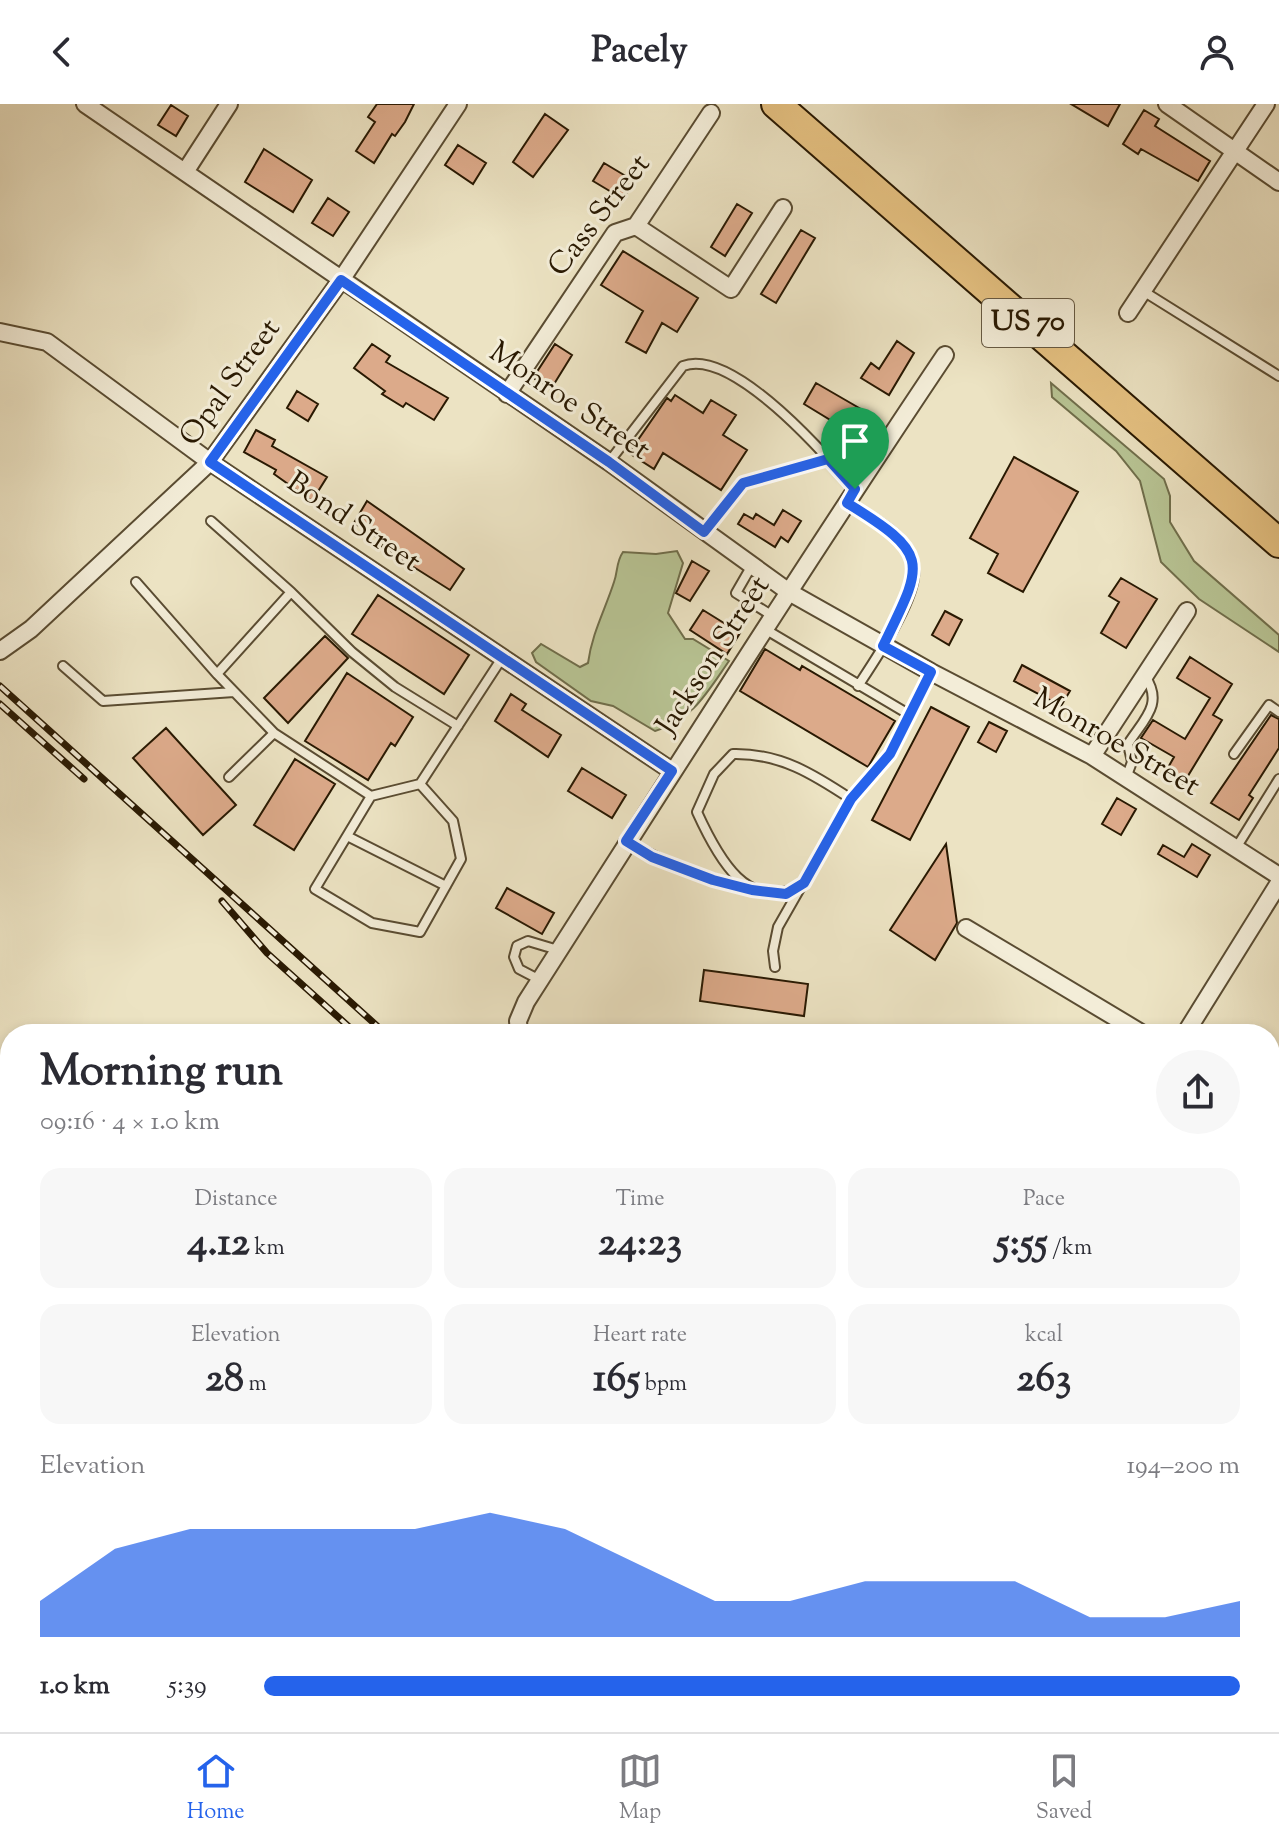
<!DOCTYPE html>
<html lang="en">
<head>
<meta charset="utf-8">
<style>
	body { margin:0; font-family:"Sorts Mill Goudy",serif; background:#f7f7f7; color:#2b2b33; height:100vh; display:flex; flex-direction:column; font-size:30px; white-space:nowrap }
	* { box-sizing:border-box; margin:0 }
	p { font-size:26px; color:#7c7c81 }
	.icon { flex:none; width:44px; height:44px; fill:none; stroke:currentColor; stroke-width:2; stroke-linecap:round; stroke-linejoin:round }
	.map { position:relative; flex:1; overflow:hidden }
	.drawer { position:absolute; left:0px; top:920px; width:1280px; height:708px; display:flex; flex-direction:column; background:#fff; border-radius:32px 32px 0 0; box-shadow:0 4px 12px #0003 }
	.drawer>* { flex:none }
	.pin { position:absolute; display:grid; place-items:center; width:68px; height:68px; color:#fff; margin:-82px -34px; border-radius:50% 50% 50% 0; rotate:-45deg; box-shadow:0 0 8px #0007 }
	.pin .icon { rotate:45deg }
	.round { display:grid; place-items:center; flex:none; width:84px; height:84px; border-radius:42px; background:#f7f7f7 }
	.head { display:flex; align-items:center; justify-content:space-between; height:136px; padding:0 40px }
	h1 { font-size:44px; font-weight:700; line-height:60px }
	.figures { display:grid; grid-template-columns:repeat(3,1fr); gap:12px; height:136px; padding:8px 40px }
	.figures div { display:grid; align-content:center; border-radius:20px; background:#f7f7f7; text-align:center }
	.figures b { font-size:40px; font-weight:700 }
	.figures small { font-size:22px; font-weight:400 }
	.figures p { font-size:22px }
	.chart { height:224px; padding:16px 40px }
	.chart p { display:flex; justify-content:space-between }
	.chart svg { width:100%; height:144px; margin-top:8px; fill:#2563eb; opacity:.7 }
	ul { padding:0 40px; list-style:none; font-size:26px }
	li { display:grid; grid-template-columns:128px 96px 1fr; align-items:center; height:60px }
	li i { height:20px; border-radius:10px; background:#2563eb }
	header { display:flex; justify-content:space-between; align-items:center; height:104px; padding:0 40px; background:#fff; font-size:36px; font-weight:700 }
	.tab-bar { display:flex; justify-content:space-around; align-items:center; height:112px; border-top:2px solid #e1e1e2; background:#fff; font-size:22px; color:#7c7c81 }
	.tab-bar a { display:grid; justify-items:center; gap:4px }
	.tab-bar .active { color:#2563eb }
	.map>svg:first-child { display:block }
</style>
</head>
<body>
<header><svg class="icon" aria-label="back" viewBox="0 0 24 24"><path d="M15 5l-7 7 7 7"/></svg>Pacely<svg class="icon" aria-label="person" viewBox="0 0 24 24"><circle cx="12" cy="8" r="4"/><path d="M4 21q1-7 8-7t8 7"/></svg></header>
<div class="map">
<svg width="1279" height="1628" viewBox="0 0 1279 1628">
	<rect width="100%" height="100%" fill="#ece3c3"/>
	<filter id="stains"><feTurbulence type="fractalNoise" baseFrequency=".0025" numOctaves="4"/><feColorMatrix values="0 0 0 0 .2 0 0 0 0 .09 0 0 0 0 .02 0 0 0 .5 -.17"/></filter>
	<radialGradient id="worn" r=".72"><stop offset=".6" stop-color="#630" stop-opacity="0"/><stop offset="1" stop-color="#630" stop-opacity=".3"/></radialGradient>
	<path fill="#b8c494" stroke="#706e4b" stroke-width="2" d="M1051,279l113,96 6,17v26l24,39 85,74v17l-80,-53 -38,-37 -21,-81 -24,-30 -64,-54z
		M677,447l6,12 -15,50 17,26h8l36,22c-21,30 -37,60 -74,70l-42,-25 -22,-5 -55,-39 -4,-9 9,-9 39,23 8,-4c4,-30 17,-53 26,-81 4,-11 2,-20 9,-30l33,2z"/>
	<path fill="#dcaa8a" stroke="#291902" stroke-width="2" d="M377,0h37l-9,18 -10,14 -3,-2 -18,29 -18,-12 19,-29 -7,-5z
		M1071,0h49l-12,22z
		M171,1l17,11 -12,20 -18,-11z
		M1144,6l15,9 -4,7 55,35 -12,20 -57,-32 -3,5 -15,-10z
		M545,10l23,16 -35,47 -20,-15z
		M458,41l28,18 -13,21 -28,-19z
		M264,45l48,31 -19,32 -48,-30z
		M604,59l30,18 -11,18 -30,-18z
		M328,94l21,14 -16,24 -21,-13z
		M737,100l15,9 -27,43 -14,-9z
		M801,126l14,8 -39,65 -15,-9z
		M623,147l75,47 -21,34 -15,-9 -16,30 -20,-11 17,-31 -42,-26z
		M897,237l17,12 -25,42 -28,-17 10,-15 8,6z
		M372,240l18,12 -4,6 62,36 -14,22 -28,-17 -3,4 -21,-13 3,-3 -31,-23z
		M555,240l17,11 -21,34 -18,-11z
		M816,279l57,33 -13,22 -56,-34z
		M297,287l21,13 -10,17 -21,-13z
		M675,291l28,18 8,-13 25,15 -13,20 24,15 -26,40 -58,-37 -9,16 -25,-16 38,-55 4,3z
		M256,326l19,10 -3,6 55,31 -15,24 -38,-27 2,-4 -32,-18z
		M1014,353l64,35 -55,100 -35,-19 10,-19 -28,-16z
		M367,397l97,68 -14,21 -68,-43 3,-5 -31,-19z
		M783,406l18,11 -13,21 -7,-5 -6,10 -37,-23 6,-10 9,5 3,-5 18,11z
		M692,457l17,10 -19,30 -14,-8z
		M1121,474l36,21 -31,49 -25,-15 18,-31 -10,-6z
		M378,491l91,60 -25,39 -92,-60z
		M703,506l37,23 -13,21 -37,-24z
		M945,507l17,9 -13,25 -17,-10z
		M325,532l23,22 -60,65 -24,-25z
		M765,545l35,21 2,-4 93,55 -27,46 -128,-76z
		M1190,553l42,27 -19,31 9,5 -39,64 -18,-11 9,-16 -33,-19 12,-18 32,19 25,-41 -33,-20z
		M1022,561l48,26 -9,15 -47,-25z
		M347,569l66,44 -18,29 -4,-3 -23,37 -63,-39z
		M511,590l15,10 -4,6 39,25 -13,22 -53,-36z
		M931,603l38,20 -59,113 -38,-20z
		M1271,611l8,4v29l-30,47 4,3 -14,22 -28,-17z
		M989,618l18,9 -11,21 -18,-10z
		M166,624l70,77 -33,30 -70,-77z
		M295,655l40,25 -41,66 -40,-25z
		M582,664l44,27 -14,23 -44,-27z
		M1117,694l19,11 -15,26 -19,-11z
		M946,740l11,79 -22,37 -45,-30z
		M1192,740l18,11 -13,22 -39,-23 5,-9 21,12z
		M507,784l47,25 -12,21 -46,-26z
		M704,866l104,14 -4,32 -104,-15z"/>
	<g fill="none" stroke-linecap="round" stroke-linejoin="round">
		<defs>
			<path id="lane" d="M1143,187l136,85
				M609,358l74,-96c49,-19 142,88 172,123
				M847,399c16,9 34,18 47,30 11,10 22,29 20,44 -3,30 -39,83 -56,109
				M211,417l80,71
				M751,463l-15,26 35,22
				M136,478l81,92
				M763,524l147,87
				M63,562l40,35 131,-9
				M458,622l-63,-39 -43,-35 -61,-60 -74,82 57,59 97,63 49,-12 82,-126
				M1104,634l17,9 7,-3c16,-25 36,-40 17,-68
				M1234,650l35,-49 10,7
				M229,673l45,-44
				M1126,674l6,-16 -4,-18
				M371,692l-56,93 57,34 48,9 41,-73 -8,-38 -33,-37
				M347,732l99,50
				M627,738l54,27 71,21
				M1236,744l43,-69
				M804,779c-55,35 -87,-27 -107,-71l17,-38 19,-20c47,-1 80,20 118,45
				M775,863l-2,-16 5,-24 73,-128 39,-45 41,-82
				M540,876l-21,-11 -5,-12 3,-11 11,-5 30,9
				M1270,1053l9,5
				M1270,1105l9,5"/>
			<path id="street" d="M85,0l524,358 180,130 142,80 161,84 187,120
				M1167,0l112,78
				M185,68l44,-68
				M636,122l95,63 52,-81
				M1128,209l138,-209
				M0,228l47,10 163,120 462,309
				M507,290l108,-161 21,-7 75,-113
				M0,547l31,-22 179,-167 131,-182 117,-176
				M1092,652l95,-145
				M966,824l177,106
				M194,930h7
				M519,930l-1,-13 8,-19c139,-217 276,-434 419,-647
				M1185,930l94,-151
				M0,1259h10
				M1270,1423l9,6
				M845,1618l18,10
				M621,1628l4,-10"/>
			<path id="highway" d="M776,0l503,439"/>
		</defs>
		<use href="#lane" stroke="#5a4c32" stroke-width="12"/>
		<use href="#street" stroke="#5a4c32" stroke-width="20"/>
		<use href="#highway" stroke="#291902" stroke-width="32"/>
		<path stroke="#291902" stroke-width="3" stroke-dasharray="2 4" stroke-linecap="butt" d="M713,416l30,-37 74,-22
			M1270,1392l9,7"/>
		<use href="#lane" stroke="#f3edd8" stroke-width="8"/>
		<use href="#street" stroke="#f3edd8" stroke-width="16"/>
		<use href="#highway" stroke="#e6c282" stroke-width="28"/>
		<defs>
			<path id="rail" d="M0,582l386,348
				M0,600l84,75
				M222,797l45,52 90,81
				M1270,1582l9,4
				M1270,1605l9,4
				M1264,1618l15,10"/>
		</defs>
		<use href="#rail" stroke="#291902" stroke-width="7"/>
		<use href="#rail" stroke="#f3edd8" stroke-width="4" stroke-dasharray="12" stroke-linecap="butt"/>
	</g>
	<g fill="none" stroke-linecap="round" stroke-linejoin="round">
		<defs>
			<path id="route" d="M341,176l268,182 95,70 39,-49 85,-24 27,30 -8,14c85,52 77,59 36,143l48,26 -41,82 -39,45 -47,84 -18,11 -34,-4 -39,-10 -61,-23 -26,-16 46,-70 -462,-309z"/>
		</defs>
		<use href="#route" stroke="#fff" stroke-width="16"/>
		<use href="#route" stroke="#2563eb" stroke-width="10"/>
	</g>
	<g text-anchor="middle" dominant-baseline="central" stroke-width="6" stroke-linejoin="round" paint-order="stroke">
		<rect fill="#f3edd8" stroke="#665942" stroke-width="2" x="982" y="195" width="92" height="48" rx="6"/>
		<g font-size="28" font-weight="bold" fill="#291902">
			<text x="1028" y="219">US 70</text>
		</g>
		<g font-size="30" fill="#291902" stroke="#f3edd8">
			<text transform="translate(600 112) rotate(-52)">Cass Street</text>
			<text transform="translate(231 279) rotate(-54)">Opal Street</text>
			<text transform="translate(569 298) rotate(34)">Monroe Street</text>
			<text transform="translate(353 419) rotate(34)">Bond Street</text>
			<text transform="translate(714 552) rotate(-57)">Jackson Street</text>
			<text transform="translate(1116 639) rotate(30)">Monroe Street</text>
		</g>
	</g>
	<rect width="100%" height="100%" filter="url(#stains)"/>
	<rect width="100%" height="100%" fill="url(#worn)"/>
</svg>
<div class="pin" style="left:855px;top:385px;background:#1e9e55"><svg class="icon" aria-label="arrive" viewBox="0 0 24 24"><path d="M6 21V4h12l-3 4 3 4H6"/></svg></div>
<section class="drawer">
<div class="head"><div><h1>Morning run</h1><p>09:16 · 4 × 1.0 km</p></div><a class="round"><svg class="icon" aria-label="share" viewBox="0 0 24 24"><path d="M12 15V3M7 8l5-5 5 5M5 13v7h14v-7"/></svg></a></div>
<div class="figures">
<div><p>Distance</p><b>4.12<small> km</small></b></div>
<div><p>Time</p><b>24:23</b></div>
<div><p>Pace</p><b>5:55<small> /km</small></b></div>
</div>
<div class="figures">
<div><p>Elevation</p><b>28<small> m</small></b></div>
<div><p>Heart rate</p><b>165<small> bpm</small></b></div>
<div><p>kcal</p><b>263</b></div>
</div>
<div class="chart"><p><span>Elevation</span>194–200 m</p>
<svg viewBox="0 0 160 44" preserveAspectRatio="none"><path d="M0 44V33L10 17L20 11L30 11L40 11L50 11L60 6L70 11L80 22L90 33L100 33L110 27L120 27L130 27L140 38L150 38L160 33V44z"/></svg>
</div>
<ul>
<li><b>1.0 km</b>5:39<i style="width:100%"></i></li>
</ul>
</section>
</div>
<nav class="tab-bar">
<a class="active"><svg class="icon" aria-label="home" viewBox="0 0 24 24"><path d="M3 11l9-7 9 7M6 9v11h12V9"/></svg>Home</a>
<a><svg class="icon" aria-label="map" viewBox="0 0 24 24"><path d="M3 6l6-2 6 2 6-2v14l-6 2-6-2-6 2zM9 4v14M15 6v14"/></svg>Map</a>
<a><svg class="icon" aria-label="saved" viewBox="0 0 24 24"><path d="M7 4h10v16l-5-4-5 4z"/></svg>Saved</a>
</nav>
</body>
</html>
